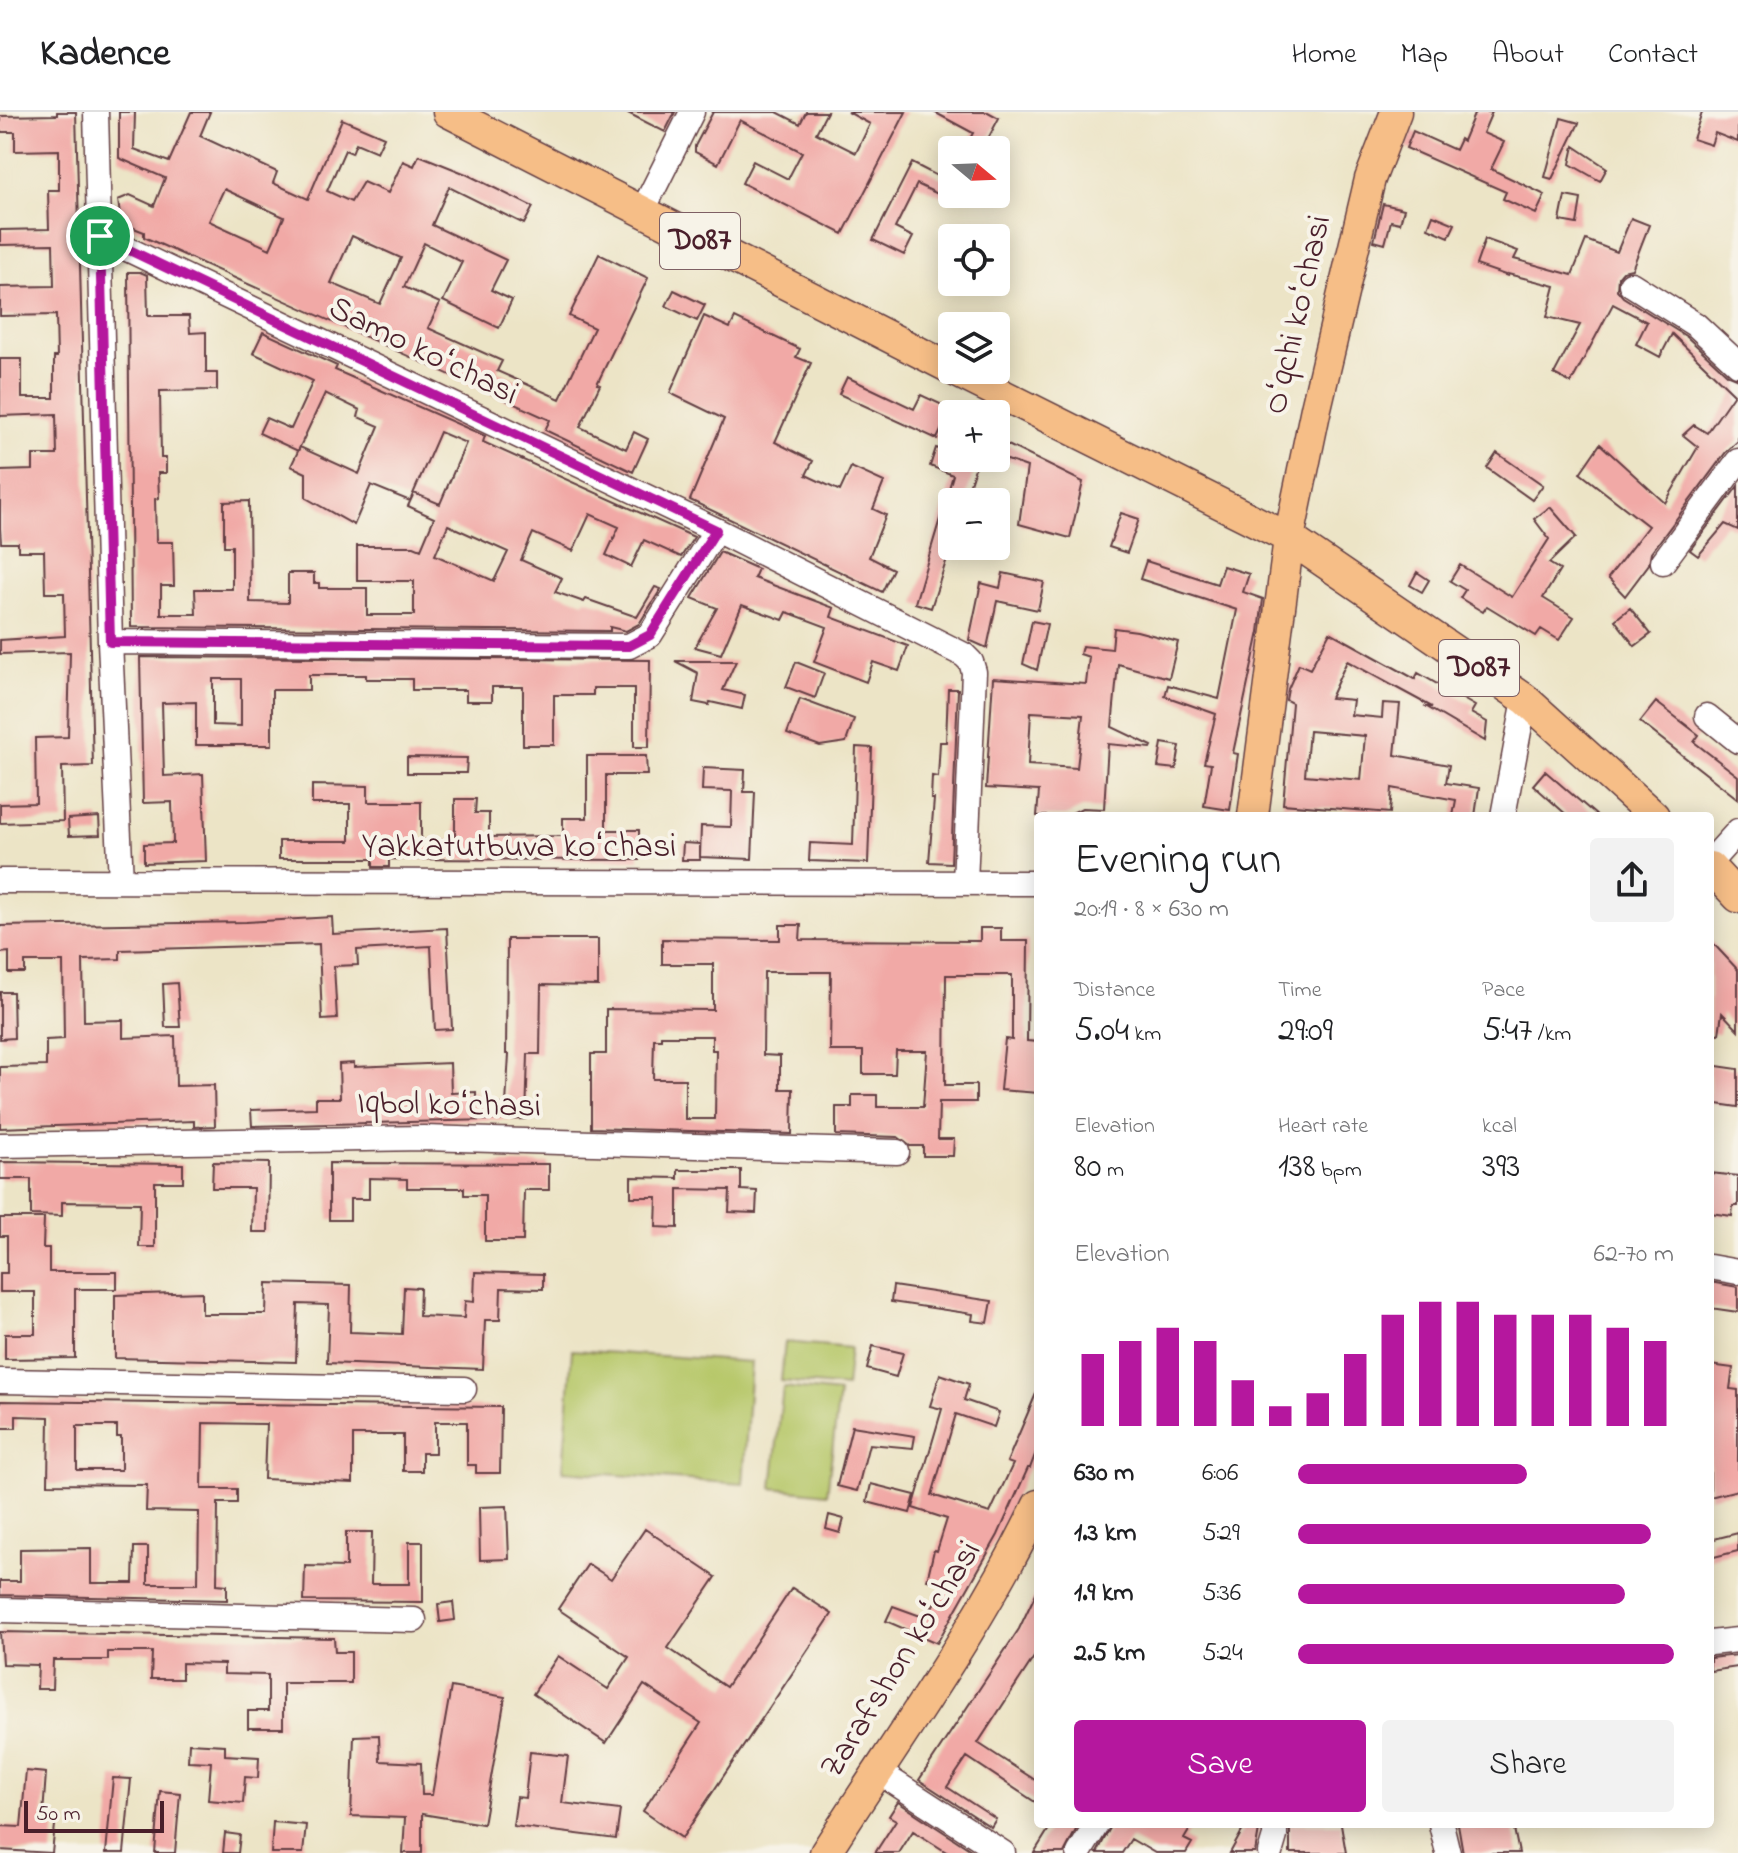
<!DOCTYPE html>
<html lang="en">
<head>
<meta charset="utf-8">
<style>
	body { margin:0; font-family:"Indie Flower",sans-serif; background:#f2f2f2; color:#202124; height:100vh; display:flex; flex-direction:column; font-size:30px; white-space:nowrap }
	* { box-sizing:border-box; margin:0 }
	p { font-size:26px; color:#757577 }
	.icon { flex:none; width:44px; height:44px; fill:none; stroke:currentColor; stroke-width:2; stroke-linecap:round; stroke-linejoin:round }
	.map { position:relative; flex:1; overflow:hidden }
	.panel { position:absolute; left:1034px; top:700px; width:680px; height:1016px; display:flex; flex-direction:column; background:#fff; border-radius:8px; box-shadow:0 4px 20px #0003 }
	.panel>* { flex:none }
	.needle { width:52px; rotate:109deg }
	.fabs { position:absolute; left:938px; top:24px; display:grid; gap:16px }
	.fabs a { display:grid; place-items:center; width:72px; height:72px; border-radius:8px; background:#fff; box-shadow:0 4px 20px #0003; font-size:40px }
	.scale { position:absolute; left:24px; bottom:20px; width:140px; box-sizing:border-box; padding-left:8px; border:4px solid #4a1f2b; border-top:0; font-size:22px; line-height:28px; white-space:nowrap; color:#4a1f2b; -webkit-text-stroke:6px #f7f3e8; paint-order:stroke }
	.pin { position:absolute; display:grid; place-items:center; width:68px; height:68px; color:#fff; margin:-34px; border:4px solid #fff; border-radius:50%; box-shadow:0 2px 8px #0007 }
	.round { display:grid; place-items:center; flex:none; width:84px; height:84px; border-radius:8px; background:#f2f2f2 }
	.overview { display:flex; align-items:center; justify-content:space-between; height:136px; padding:0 40px }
	h1 { font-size:44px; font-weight:600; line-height:60px }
	.stats { display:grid; grid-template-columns:repeat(3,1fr); gap:12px; height:136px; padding:8px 40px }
	.stats div { display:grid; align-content:center }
	.stats b { font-size:34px; font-weight:600 }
	.stats small { font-size:22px; font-weight:400 }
	.stats p { font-size:22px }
	.chart { height:224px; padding:16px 40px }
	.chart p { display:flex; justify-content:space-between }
	.chart svg { width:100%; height:144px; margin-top:8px; stroke:#b5179e; stroke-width:6 }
	.cta { display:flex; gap:16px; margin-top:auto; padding:16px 40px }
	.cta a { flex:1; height:92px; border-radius:8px; background:#b5179e; color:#fff; font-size:32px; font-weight:600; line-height:92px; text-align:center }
	.cta a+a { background:#f2f2f2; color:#202124 }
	ul { padding:0 40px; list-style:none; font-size:26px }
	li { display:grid; grid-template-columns:128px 96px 1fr; align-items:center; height:60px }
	li i { height:20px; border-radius:10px; background:#b5179e }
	header { display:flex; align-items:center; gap:48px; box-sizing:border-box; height:112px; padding:0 40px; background:#fff; border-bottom:2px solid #e0e0e0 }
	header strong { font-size:38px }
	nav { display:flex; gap:44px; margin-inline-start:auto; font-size:28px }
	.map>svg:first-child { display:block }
</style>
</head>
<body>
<header>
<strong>Kadence</strong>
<nav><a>Home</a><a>Map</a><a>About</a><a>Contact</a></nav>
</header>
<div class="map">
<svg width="1738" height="1741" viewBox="0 0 1738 1741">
	<rect width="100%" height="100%" fill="#f7f3e8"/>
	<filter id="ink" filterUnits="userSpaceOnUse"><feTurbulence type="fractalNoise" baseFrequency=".0125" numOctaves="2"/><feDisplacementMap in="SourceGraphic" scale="16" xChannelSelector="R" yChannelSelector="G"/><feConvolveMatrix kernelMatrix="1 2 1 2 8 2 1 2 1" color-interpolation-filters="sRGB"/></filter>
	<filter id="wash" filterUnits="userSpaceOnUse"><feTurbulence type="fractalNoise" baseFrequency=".006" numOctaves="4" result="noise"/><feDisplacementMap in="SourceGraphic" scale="32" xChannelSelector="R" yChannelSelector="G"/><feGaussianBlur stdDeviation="1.8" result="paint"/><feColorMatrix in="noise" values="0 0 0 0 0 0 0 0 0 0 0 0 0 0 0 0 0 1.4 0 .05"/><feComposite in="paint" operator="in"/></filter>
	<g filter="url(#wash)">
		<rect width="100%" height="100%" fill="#ece4c6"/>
		<path fill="#b7c86b" stroke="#80744b" stroke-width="2" d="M785,1230l65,6 -4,39 -65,-6z
			M572,1238l179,12 -8,122 -180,-13z
			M783,1275l56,6 -12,101 -55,-6z"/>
		<g id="blocks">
			<path fill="#f1a9a6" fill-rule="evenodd" d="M57,0h19l17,654 -31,1 1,54 -63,2v-19l36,-1 -1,-65 33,-1 2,-85 -70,2v-14l65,-4 -1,-43h-19l-1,-42h-26v-8h-17l-1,-15v-57l33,-1v-15h24l-1,-41 -56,2v-57h22v39h32v-41h3l-1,-42 -56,1v-29l54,-1 -1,-42 -53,1v-15l49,-1 -1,-39h11v-40l-44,1v-19h-15v-16l57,-1z
				M119,0h16l-1,37 35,13 22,-50h19l-10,24 77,36 -4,11 35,16 34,-80 42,18 -7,15 -21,-9 -4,10 -7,-3 -18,41 24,11 12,-20 25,11 15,-32 11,5 5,-11 47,19 67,33 -9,17 -75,-37 -17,38 74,35 -15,30 21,10 -13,28 -56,-27 19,-39 -38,-19 -20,44 36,16 -12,25 74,33 -5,10 63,28 34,-71 -25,-12 30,-62 49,24 -51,106 3,1 -20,42 46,22 8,-17 14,7 -15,33 -88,-42 5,-10 -406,-183v-5l-23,-9 -3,-23 12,-5 24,11 11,-28 -46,-20zM224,77l60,28 -14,32 -61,-28zM352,124l49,22 -21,46 -49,-21z
				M626,0h49l-10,20z
				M713,0h64l23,12 6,-12h21l-11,21 40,20 14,-29 -22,-12h58l-63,122 -101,-51 11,-22 35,18 14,-27 -62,-32 -22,44 -23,-12v-6z
				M934,0h54l11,6 -17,32h-18l9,-17z
				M1475,0h17l-9,21 21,9 -13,27 54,26 -9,19 -33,-15 3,-7 -100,-44 7,-17 42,19 5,-11 3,2z
				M1702,0h36v30l-23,-9 -4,12 -18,-6z
				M1561,6l18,5 -27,56 -7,-2z
				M1574,34l33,22 -7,13 -30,-17z
				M912,51l39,20 -7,14 -27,-13 -22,44 18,9 -9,18 -31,-15z
				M1565,84l16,3 -4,25 -17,-3z
				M1383,92l21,5 -4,14 -9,-2 -6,23 -11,-3z
				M1433,103l22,9 -6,13 -21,-9z
				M1631,106l18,7 -17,44 -9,2 -5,6 -1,13 6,7 64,40 41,38 10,4v62l-12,11 -75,101 -2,11 -24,32 -17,-18 40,-52 -68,-53 20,-29 65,59 33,-56 -15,-12 11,-10 13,8 27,-39 -62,-60 -12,23 -24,-13 11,-22 -34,-18 -42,79 -17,-9 26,-49 -33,-8 8,-31 -47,-12v2l-32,-11 9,-26 33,12 -4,8 58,16 14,-35 31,12z
				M128,160h12l7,3 1,41h41l1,17 16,-1v41h11v17l-57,1 1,67h5v15h-8l1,25 -4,1 1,43h17l1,44h-13v28h35l-1,-25h37v-43h-8v-44l25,-1 1,101 38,1v-30h26v10h5v5h48v27h47v-34h-57v-35h57l7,3 13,-31 -26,-12 6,-13 26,11 26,-61 -26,-11 -30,69 -39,-16 -17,40 -48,-27v-25l-15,-7 9,-19 59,27 20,-48 -21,-9 2,-7 -35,-17 -27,58 -39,-18 7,-15 25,11 22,-48 -60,-28 10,-21 74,34 -2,4 150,66 -2,6 211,95 -13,20 -37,-17 -13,27 -25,-12 13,-28 -29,-13 -17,37 -40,-18 -12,27 41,18 -7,14 29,10 2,-3 51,18 18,-30 6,2 -22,35 -13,7 -16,-4v4l-479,-4zM448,413l60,27 -14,29 -59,-26z
				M674,178l31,15 -8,16 -31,-15z
				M704,204l26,12 5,-10 65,31 -4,8 15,6 -36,79 38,19 -7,14 34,16 11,-24 33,15 -11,27 13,6 -17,42 24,12 -11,23 -192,-92 34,-81 -54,-26z
				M847,265l67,32 7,-14 30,14 -14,30 -98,-45z
				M996,327l87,43 -13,56 -51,-14 8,-57 -31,-11z
				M936,336l13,4 -1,4 28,9 -12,37h-12v41l-21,65 -16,-5 38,-128 -23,-9z
				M1497,341l46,32 -11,15 -45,-32z
				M1738,374v44l-13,-6 -27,32 -8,-6z
				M1550,395l26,30 -27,26 11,7 -17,28 31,19 -15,23 -18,-11 -5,7 -49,-30 -4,6 -23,-14 5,-8 -15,-9 10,-16 52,32 37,-58 -15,-20z
				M1121,401l18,6 -12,34 -18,-6z
				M720,440l38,17 -4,9 80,30 -3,9 77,29 -9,25 -26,-9 -7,20 -52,-20 13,-35 -40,-15 -4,8 -41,-15 -21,49 -26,-7 22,-39 -25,-10z
				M1146,449l71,23 6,-18 26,8 -6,18 20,7 -4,33 -26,121 5,1 -8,56 -26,-4 7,-42 -7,-1 12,-49 -51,-18 3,-11 51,14 18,-89 -97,-31z
				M1417,460l12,8 -7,12 -12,-7z
				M1003,461l41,9 -6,28 -41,-9 -10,47 -18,-8 12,-57 19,5z
				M1630,496l21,26 -16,12 -20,-26z
				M1032,509l15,3 -10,46 -14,-6z
				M1114,516l23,3 41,11 -9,36 -51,-14 -6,63 40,19 -1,2 -43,-4 -4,65 -22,-1 -16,8h-29l2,-25 -53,-3 7,-110 93,6 3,-27 -9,-3 2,-8 30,3zM1031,600l52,3 -6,53 -49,-3z
				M1330,520l85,47 3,-6 57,33 -4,7 16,9 -2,19 -58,-34h5l-85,-46 -17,37 23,2 -2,15 31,3 1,-15 17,1 -5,51 54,10 -3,18 33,5 -4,28h-22l3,-16 -64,-12 -2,25 -107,-9 9,-101 -6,-3 2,-11 11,-25 11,5zM1309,619l56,5 -4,44 -56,-5z
				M140,545l510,3 -1,87h-15v-59h-41v7h-39v50h-31v-58h-31v14h-26v-11h-54v-11h-46v-4h-57v15h-37v55h-76v-43l-34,1 2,73 39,-2 3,87 -62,2v-19l29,-1 -1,-41 -29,1zM213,567h28v47l-28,-1z
				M675,549h61l-13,29 22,5 -3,14 -32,-7 -1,3 -16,-3 5,-29z
				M796,550l28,11 -9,25 -29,-11z
				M948,577h10l-7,174 -22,-1 5,-63h-3l1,-23 6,1 2,-35h6z
				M800,587l54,20 -8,23 -26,4 -33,-12z
				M1656,590l43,33 -5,7 44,34v23l-98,-77z
				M1162,631l18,3 -4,23 -18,-2z
				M856,635l16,1 -4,115 -59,-2 1,-18 43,2z
				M587,644h59l1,19h-41v55h33v30l-250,-1v8h-16v-8h-94v-18h71v-37h-38v-19l56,1v16h53v38h34v-41h21l-1,14h14v24l74,-1v-18h24z
				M407,645l60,1 -1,15h-59z
				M703,656l42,2 -1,22h11l-3,67 -52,-2 1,-31 30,1 1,-36 -30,-1z
				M1545,659l52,45h-29l-35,-31z
				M99,705l1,18 -31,1 -1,-17z
				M683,731l17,1v16h-18z
				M332,805l1,17 114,-6 5,101 -17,1 -4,-84 -74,4 1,15 -24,1 3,53 -15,1 -3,-76 -199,6v9l-37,1 1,61 39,-1v18l52,-2 1,50 38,-1 1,41 -21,1v-6l-194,7v-61l46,-1v-26l18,-1 -1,-77h-38v11h-16v-21l-9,1v-27l246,-4z
				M780,813h21l-1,15 180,1v-13h21v13h27l-1,100 11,1v51l-38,-3 5,-51 7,1v-65h-66l-1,110h31v17h-37l-1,37h16l-1,17h-30v-10h-13l-12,-9 -62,-2v-28h16v-12h25v12h46l4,-56h-31l-1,23h-32v-23h-33l1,-79h-67l-1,83 17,1v33h13l-1,45 -201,-6v-74h15v-45l107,1v-46h-51v-25l118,1zM661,924h51v14h4l-1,69h-30v-40h-32l1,-40h7z
				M507,827h91v47l-57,-1 -1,69h-12l-2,65 -274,7 -1,-16 65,-2v-10h24l-1,-34 15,-1v4l96,-4 1,30 25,-1v13l30,-1 3,-50h-3z
				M1710,828l28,30v60l-16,-17 -3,21 -9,-1z
				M177,871l3,44h-15l-2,-43z
				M0,880h13l1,46 -14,1z
				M1710,953l28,4v38l-28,-4z
				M0,1050l183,2v18h-28v65h-16l1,-44 -78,-1v14l-31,-1v-36h-31z
				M213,1050l56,1 -1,69h-16l1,-44h-41z
				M329,1051l220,1v26h-25l-1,51h-38v-46h-21v-7h-57v-9l-38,-1v21h-19v21h-21z
				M678,1058h63v20l16,1 -1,22 -27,-1 1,-22 -52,-1v39l-22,-1 1,-30h-26v-20l47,1v2z
				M1710,1061l28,3v30h-5l-1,10 -22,-3z
				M0,1106h44l-1,30h6v24h68v17h-42v69l-70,1v-25h30v-42h-35v-19h7v-37h-7z
				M475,1160l68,2v15l-42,-1 -1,32h-15l-2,49 -156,-6 2,-58 -31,-1 -2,58 -181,-4v-63l87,-3v22h64l1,-31 84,2 -1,47 52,2 2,-47 16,1 -1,28 45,2 1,-17 9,1z
				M1710,1170l28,5v25l-28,-4z
				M893,1174l99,15 -4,22 -16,-2 1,-7 -82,-12z
				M873,1234l30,7 -7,24 -29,-8z
				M1710,1253l23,3 -3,21 8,1v100l-28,7z
				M940,1262l29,10 -5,16 35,12 -5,15 -38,-13 -24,81 58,18 23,-49 -6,-2 31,-73v58l-8,21h-2l-30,67 -61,108 -51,-22 7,-15 33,12 19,-34 -18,-4 7,-30 3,1 10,-32 -34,-11 29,-99 -12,-3z
				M0,1289l501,6 -1,66h-24v-8h-9v-43h-32v31h-13v18h-19v-36h-50v48l-89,-4 2,-55 -63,-1 -1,66h35v14h-19l-1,81 10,1v15l-227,-5v-14h20v-32l71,-1v35h42l1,-36h14v37h50l1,-72 -53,-1 1,-26 -99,-1 1,-67 -33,-1v12h-16zM77,1314h40v11h4v33h-44z
				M852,1314l63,10 -2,12 -44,-4 -12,47 -20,-5z
				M871,1372l44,11 -5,18 -43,-11z
				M507,1394l2,53 -29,1 -1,-53z
				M829,1403l15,4 -4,14 -14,-4z
				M645,1417l71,48 -48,71 58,39 66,-99 40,26 -150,224 -39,-27 58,-88 -57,-38 -38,58 -73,-49 25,-38 50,33 21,-32 -71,-48 30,-45 23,15z
				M346,1420h26l-1,52h38v-42h14v60l-119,-1 1,-35 41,1z
				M1738,1421v18l-28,7v-18z
				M1038,1477v62l-60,92 60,39v22l-71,-47 -20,30 49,32 -5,8 -72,-47 100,-151z
				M453,1490l2,18 -15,2 -2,-18z
				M0,1520l334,6 1,14h16v31h-68v45h-35v-17h20v-36l-44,-1v-10l-42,-1v16h-31l1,-27h-44v8h-55l-1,29h-15l1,-24 -36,-1z
				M1738,1543v12l-28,4v-13z
				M451,1575l54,10 -22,127 -61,-10v39h-19l2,-35 -54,-2 3,-80 25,-1 1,26 41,2 1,32h10z
				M189,1631l36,2v10l34,2 -1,21 -13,-1 -2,26 -35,-3 3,-38 -23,-1z
				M530,1640l38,4 -6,47 58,7 -4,29 -103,-13 4,-29 8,1z
				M26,1659l20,2 -3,42 13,1 -4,37 -52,-3v-24l21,1z
				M113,1666l18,1 -7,74h-18z
				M160,1679l20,2 -5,60h-20z
				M898,1690l76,50v1h-26l-35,-22 -14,22h-24l21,-33 -7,-4z
				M273,1710l33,3 -3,28h-32z
				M1052,1712h27l-15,29h-30z
				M1112,1712h81l-9,15 8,4 -6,10h-31l-24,-14 -9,14h-25z
				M1246,1712h14l-5,29h-25z
				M1290,1712h51l5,29h-56z
				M1458,1712h55l6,29h-56z
				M225,1721l15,2 -2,18h-15z"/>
		</g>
	</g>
	<g filter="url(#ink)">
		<use href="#blocks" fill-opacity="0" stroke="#623d42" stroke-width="2"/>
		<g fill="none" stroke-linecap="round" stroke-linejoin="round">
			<defs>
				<path id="minor" d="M96,0l14,530 11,239
					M642,100l50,-100
					M100,124l616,294 248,125 7,7 3,10 -9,211
					M1631,172l65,41 42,39
					M1663,450l75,-101
					M110,530l519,4 21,-11 66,-105
					M1707,604l31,25
					M1503,704l22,-117
					M1710,750l28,-31
					M0,769l1038,2
					M0,1033l424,-7 473,14
					M1710,1155l28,5
					M0,1269l464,8
					M0,1498l414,10
					M1710,1531l28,-3
					M877,1659l126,82
					M1441,1712l7,29
					M1079,1741l18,-29
					M1270,1741l5,-17v-12"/>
				<path id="major" d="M448,0l504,257
					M953,258l336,168 236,161 129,117
					M1253,704l36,-278 27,-130 54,-229 26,-67
					M1710,755l28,30
					M825,1741c73,-115 154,-225 213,-348"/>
			</defs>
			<use href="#minor" stroke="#623d42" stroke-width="27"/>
			<use href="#major" stroke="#623d42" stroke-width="33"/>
			<use href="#minor" stroke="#fff" stroke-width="24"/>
			<use href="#major" stroke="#f6be87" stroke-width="30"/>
		</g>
	</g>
	<g fill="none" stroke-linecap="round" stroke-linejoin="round" filter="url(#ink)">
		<defs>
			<path id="route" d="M100,124l616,294 -66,105 -21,11 -519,-4z"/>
		</defs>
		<use href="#route" stroke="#fff" stroke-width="16"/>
		<use href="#route" stroke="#b5179e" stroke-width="10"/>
	</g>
	<g text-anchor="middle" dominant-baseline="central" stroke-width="8" stroke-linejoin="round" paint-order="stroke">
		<g fill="#f7f3e8" stroke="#7e5f64" stroke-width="2">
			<rect x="660" y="101" width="80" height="56" rx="6"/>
			<rect x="1439" y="528" width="80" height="56" rx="6"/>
		</g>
		<g font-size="32" font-weight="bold" fill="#4a1f2b">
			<text x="700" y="129">D087</text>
			<text x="1479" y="556">D087</text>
		</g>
		<g font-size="34" fill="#4a1f2b" stroke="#f7f3e8">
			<text transform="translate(1299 203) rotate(-77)">Oʻqchi koʻchasi</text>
			<text transform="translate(423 240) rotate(26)">Samo koʻchasi</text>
			<text x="519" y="736">Yakkatutbuva koʻchasi</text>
			<text transform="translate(449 994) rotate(1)">Iqbol koʻchasi</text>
			<text transform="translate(902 1548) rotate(-58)">Zarafshon koʻchasi</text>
		</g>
	</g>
</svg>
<div class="fabs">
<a><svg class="needle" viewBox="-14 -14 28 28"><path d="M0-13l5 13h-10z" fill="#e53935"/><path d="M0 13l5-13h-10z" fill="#757577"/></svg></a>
<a><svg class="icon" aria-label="locate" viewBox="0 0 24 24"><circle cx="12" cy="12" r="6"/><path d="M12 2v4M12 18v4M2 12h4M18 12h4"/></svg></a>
<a><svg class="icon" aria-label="layers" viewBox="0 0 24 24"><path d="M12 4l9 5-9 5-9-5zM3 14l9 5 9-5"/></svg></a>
<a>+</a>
<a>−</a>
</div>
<div class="scale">50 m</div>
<div class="pin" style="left:100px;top:124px;background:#1e9e55"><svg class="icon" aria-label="arrive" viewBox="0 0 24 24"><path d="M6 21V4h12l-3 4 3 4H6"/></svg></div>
<section class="panel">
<div class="overview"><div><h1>Evening run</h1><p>20:19 · 8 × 630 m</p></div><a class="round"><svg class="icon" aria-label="share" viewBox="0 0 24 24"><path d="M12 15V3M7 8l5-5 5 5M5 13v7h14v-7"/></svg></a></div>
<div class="stats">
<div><p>Distance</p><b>5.04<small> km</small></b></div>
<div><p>Time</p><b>29:09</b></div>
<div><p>Pace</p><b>5:47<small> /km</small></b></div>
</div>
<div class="stats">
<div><p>Elevation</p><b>80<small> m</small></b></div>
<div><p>Heart rate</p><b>138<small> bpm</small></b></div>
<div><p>kcal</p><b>393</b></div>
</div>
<div class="chart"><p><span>Elevation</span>62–70 m</p>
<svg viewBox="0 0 160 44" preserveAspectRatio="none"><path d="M5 44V22M15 44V18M25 44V14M35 44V18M45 44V30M55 44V38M65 44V34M75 44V22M85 44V10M95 44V6M105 44V6M115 44V10M125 44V10M135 44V10M145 44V14M155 44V18"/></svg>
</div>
<ul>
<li><b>630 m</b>6:06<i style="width:61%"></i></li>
<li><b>1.3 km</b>5:29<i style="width:94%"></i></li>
<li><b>1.9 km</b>5:36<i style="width:87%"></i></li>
<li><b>2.5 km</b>5:24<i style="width:100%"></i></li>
</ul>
<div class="cta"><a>Save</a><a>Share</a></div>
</section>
</div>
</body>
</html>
